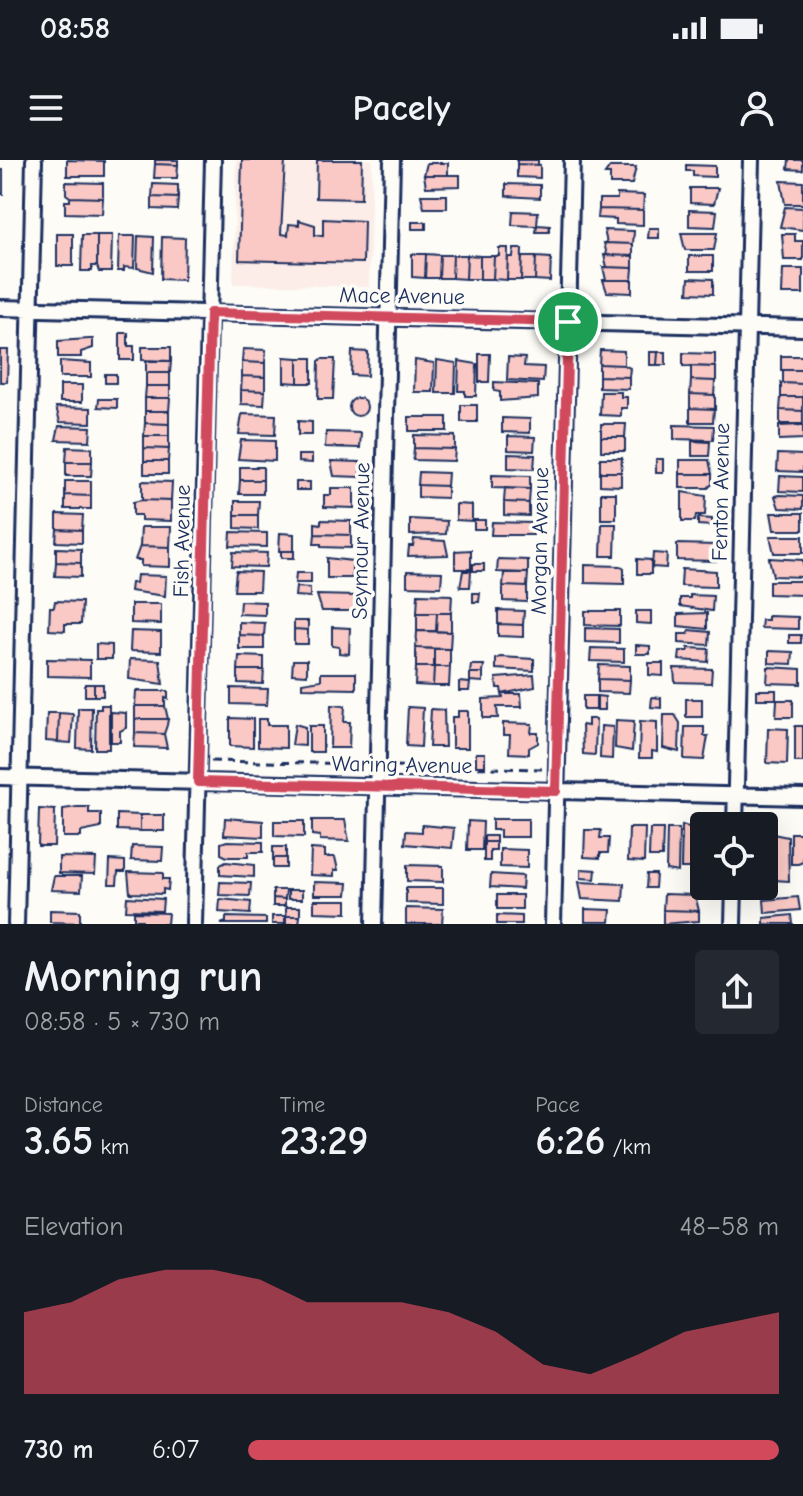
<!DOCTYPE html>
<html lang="en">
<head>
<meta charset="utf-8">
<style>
	body { margin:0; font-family:"Comic Neue",sans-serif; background:#242831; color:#f1f3f6; height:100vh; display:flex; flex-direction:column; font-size:30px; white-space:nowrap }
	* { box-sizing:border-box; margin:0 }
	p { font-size:26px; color:#9ea1a6 }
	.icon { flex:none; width:44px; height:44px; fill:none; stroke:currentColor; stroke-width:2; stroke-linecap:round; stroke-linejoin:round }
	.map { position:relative; height:764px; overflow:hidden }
	.panel { display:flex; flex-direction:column; background:#171b24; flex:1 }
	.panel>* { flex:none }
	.buttons { position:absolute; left:690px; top:652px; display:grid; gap:16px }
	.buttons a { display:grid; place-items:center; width:88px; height:88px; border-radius:8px; background:#171b24; box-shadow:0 8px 32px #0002; font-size:40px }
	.pin { position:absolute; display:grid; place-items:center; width:68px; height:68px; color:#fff; margin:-34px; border:4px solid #fff; border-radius:50%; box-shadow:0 2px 8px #0007 }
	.round { display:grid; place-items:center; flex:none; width:84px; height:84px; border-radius:8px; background:#242831 }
	.headline { display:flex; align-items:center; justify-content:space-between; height:136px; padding:0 24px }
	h1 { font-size:44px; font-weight:800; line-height:60px }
	.metrics { display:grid; grid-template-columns:repeat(3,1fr); gap:12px; height:136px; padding:8px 24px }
	.metrics div { display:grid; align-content:center }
	.metrics b { font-size:40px; font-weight:800 }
	.metrics small { font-size:22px; font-weight:400 }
	.metrics p { font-size:22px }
	.chart { height:224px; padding:16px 24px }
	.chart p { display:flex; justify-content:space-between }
	.chart svg { width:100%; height:144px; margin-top:8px; fill:#d1495b; opacity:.7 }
	ul { padding:0 24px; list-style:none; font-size:26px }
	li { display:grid; grid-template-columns:128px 96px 1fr; align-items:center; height:60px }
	li i { height:20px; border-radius:10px; background:#d1495b }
	.status { display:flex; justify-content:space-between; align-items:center; height:56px; padding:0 40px; background:#171b24; direction:ltr }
	.status svg { height:22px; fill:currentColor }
	header { display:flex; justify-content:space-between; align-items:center; height:104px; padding:0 24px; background:#171b24; font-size:36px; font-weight:800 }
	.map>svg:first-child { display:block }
</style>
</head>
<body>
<div class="status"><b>08:58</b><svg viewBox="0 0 49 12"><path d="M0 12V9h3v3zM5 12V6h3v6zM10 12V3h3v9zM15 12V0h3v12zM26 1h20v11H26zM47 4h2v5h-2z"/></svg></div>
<header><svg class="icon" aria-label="menu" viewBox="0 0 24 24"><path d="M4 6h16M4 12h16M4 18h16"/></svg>Pacely<svg class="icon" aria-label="person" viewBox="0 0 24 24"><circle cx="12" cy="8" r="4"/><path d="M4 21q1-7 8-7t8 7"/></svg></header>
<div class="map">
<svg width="803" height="764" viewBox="0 0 803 764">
	<rect width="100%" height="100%" fill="#fdfcf7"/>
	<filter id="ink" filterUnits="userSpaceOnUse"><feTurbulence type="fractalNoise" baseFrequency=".0125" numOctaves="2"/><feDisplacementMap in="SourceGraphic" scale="16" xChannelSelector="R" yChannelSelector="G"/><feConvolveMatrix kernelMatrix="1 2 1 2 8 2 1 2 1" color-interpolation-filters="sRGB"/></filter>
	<g filter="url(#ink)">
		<path fill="#fcede8" d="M236,0h136l-3,127 -136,-3z"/>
		<path fill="#fac9c5" stroke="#1b2f5e" stroke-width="2" d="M67,0l37,1v15h-37z
			M155,0h23v5l-23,-1z
			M242,0h43l-4,74 7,1 1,-11 10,1v-5l16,5v10l8,1v-17l41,2 -1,42 -124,-3z
			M317,0h45l-1,39 -45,-1z
			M517,0h21v5l-21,-1z
			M789,0h14v10l-15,-1z
			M427,3h21v12h-24z
			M155,4l23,1 -1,13h-23z
			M517,4l23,1v13l-23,-1z
			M686,5l29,1v11l-22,-1v-5h-7z
			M610,7h26l-4,17h-22v-10h-5z
			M0,10h3v24h-3z
			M424,15h36v11l-34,1z
			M781,21l22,1v22h-18z
			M66,22l37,1v15l-33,-1 -4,-3z
			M153,24l25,1v13l-26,-1z
			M506,24l34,1v13l-34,-2z
			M690,28h28l-4,16 -24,-1z
			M617,34l27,1 -1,15 -44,-1v-10h18z
			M421,35h26v13h-23z
			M70,37l33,1 -1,16 -37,-1v-12h5z
			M152,37l26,1 -1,12 -25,-1z
			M785,47l18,1v22l-23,-3z
			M599,49l44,1v15l-27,-1v-5l-18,-1z
			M689,50l28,1 -2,16 -26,-1z
			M513,51l25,1 -1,14 -25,-1z
			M412,62h14v7h-14z
			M537,65l13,1 -1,6h-13z
			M649,68h10v10h-11z
			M604,70l30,1 -1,13 -26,-1z
			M681,73h36l-3,17h-29z
			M57,74h16v32h-16z
			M782,74h13v7h8v19h-19z
			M82,75h15v31h-5v5h-11z
			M97,75h15l-1,37h-12l-2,-6z
			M119,76h16l-1,32 -10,-1v4h-6z
			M138,76l16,1 -1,35 -16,-4z
			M162,77l23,1 -1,42 -23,-1z
			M604,83l29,1v12l-26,-1z
			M499,88h9l-1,32 -14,-1 1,-23h5z
			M514,89h8l-1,31h-14l1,-23h5z
			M412,94h14l-1,24 -13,-1z
			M426,94l14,1 -1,23h-14z
			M440,95h13l-1,23h-13z
			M453,95h14l-1,24 -14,-1z
			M467,95l13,1v23h-14z
			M604,95l29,1v12l-26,-1z
			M480,96h14l-1,23h-13z
			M689,96h24v15h-24z
			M522,97h14l-1,23h-14z
			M536,97l15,1 -1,23 -15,-1z
			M603,107l30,1 -1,12h-26z
			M783,109h20v25h-21z
			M689,118l24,1v15l-25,-1z
			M603,120h29v13l-25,-1z
			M120,173h8v13h6v14h-14z
			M89,179h4v9l-12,4v5h-23v-16z
			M142,187h29v14l-29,-1z
			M243,189l23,1 -1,13 -23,-1z
			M0,190h8l-1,32h-7z
			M600,190l24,1v14l-25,-1z
			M352,191l16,1 -1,24 -16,-1z
			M650,192h8l-1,13h-7z
			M658,192h8v13h-9z
			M683,193l32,1v13l-32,-1z
			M479,194h11l-1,28h-10z
			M781,196h22v14h-22z
			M284,197l14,1v25l-14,-1z
			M508,197l17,1 -1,8 20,1 -1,15 -36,-2z
			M298,198h14v25h-14z
			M322,199h13l-2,40h-15l1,-38z
			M415,200l19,3 -1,29h-19z
			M437,200l19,3 -1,30h-19z
			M60,201l31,2v14h-31z
			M146,201h25l-1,12h-24z
			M459,201l18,3 -1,32h-11v-5h-7z
			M242,202l23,1v14l-23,-1z
			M599,204l25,1 6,3 -1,9 -30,-1z
			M691,206l25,1v14l-25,-1z
			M783,210h20v14l-20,-1z
			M146,213h24v13h-24z
			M105,214h11v9h-11z
			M242,216l23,1v14l-24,-1z
			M599,216l30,1v12l-30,-1z
			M691,220l24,1 -1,14 -24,-1z
			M494,222l44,2v14l-38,3v-9l-6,-1z
			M781,223l22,1v13h-22z
			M60,225h22v17h-22z
			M146,226h24v12h-25z
			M241,230l24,1 -1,14 -23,-1z
			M601,232h20v5h6v11h-6v8l-21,-1z
			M690,234l25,1v14l-25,-1z
			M781,237h22v14l-23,-1z
			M349 247a9 9 0 1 1 18 0a9 9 0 1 1-18 0Z
			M145,238h25l-1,13h-24z
			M99,239h18v9l-19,-1z
			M461,245h16v17h-16z
			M56,247l35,1v15l-31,-1z
			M690,248l24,1 -1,13h-23z
			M780,250l23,1v13h-23z
			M145,251h24v13l-24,-1z
			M242,254l34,1 -1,20 -36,-1z
			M409,257h38v14h-38z
			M502,258l28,1v14l-28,-1z
			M298,261l14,1v13h-14z
			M145,263l24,1v12h-25z
			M601,264h25l-1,13h-24z
			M674,265l40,1 -1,14 -39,-1z
			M803,265v14l-24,1v-14z
			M59,266l32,1 -1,14 -34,-1z
			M326,272l35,1 -1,15 -35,-1z
			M414,275l41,1v13l-41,-1z
			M144,276h25v13l-25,-1z
			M508,276l27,1 -1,14 -26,-1z
			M601,277h24v14h-24z
			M241,280l34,1v20l-37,-2z
			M692,281l18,1 -1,14h-17z
			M67,287l25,1v14h-26z
			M144,288l25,1 -1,12h-24z
			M414,288l41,1 -1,12 -41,-1z
			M508,294l27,1 -1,14 -26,-1z
			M778,294l25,1v17l-26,-1z
			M298,295h14v8l-14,-1z
			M600,298h22l-1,14h-21z
			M656,299h7v14h-7z
			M680,300h29l3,14h-32z
			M144,301h24v13h-24z
			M331,301l29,1v15l-26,-1z
			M66,302h26l-1,14h-25z
			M240,307h23v13h-23z
			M419,312l29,1 -1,13 -29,-1z
			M600,312h21v14l-21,-1z
			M680,314h32v10l-4,4h-28z
			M492,315l38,1v13l-38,-1z
			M780,316l23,1v15l-24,-1z
			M240,320h23v14h-24z
			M65,321h26v15l-26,-1z
			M142,321l30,1 -1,19 -29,-1z
			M296,322h14v8h-14z
			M418,325l29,1v12l-29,-1z
			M331,328h23v20l-30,-1v-12h7z
			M505,328l25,1 -1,14 -25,-1z
			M682,332l24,4 -1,19h-9l-1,6h-13z
			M601,333h15v26h-15z
			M65,335l26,1v13h-26z
			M780,335l23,1v13l-24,-1 -4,-12z
			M142,340l29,1v20l-30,-1v-5h-8v-13z
			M235,341h24l-1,14h-23z
			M504,342l25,1v13l-25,-1z
			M456,344l16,1v16l-16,-1z
			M771,353h32v17h-29z
			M57,354l26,1 -1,15 -25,-1z
			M235,355h23v14l-23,-1z
			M698,358l14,1v7l-14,-1z
			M410,359l37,2 -1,13 -36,1z
			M321,360l30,1v14l-36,-1v-11l6,1z
			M474,360h11v9h-11z
			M492,362l41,1v12h-42z
			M602,364h14l-1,32h-14z
			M141,367h30l-1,20 -30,-1z
			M57,369l25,1v13l-26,-1z
			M231,372l36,1v14l-37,-1z
			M280,373l14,1v17h-15z
			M315,374l36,1v13l-30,-1v-3h-7z
			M770,376h33v17h-29z
			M414,379l31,2 3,14 -40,1 1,-10h4z
			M677,384l39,1v16l-39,-1z
			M140,386l30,1v20l-29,-1v-6h-6z
			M56,388l25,1v14l-25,-1z
			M471,390v19h-16v-18z
			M281,391h13v7h-13z
			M233,392l34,1 -1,14 -34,-1z
			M653,393l14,1 -1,14 -14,-1z
			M327,398l25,3v17h-25z
			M769,398l34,2v17l-30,-1z
			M498,399l30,1v13l-31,-1z
			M637,399l14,1v14h-14z
			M56,402l25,1v14l-26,-1z
			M473,404h11v7h-11z
			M585,405l35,1 4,3v15l-39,-1z
			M682,409l34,2v16l-35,-1z
			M236,411l24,1 -1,19h-25z
			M407,411l35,1 -1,15 -34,-1z
			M463,411h8l-1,16h-10z
			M296,413h15v10h-16z
			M504,413h24l-1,14 -24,-1z
			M137,415l29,1 -1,20 -35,-5 1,-8h5z
			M769,421h34v14l-34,-1z
			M503,426l24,1v15l-24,-1z
			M296,427l14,1v9l-15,-1z
			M473,433h7l-1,9h-6z
			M418,434l34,1 -1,18h-34z
			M317,435l39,1v15h-34z
			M690,435l23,1 -1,15 -32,-5v-8h10z
			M55,441l27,1 -1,22h-16v7l-16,-1 1,-23h4z
			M240,441l25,1v13l-26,-1z
			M131,444h30v20l-30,-1z
			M498,450l26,1 -1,14 -25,-1z
			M585,451h35v15l-35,-1z
			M636,451h15v13l-15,-1z
			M417,453h20l-1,18h-19z
			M437,453h14v19l-15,-1z
			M707,453v16l-29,-3v-12z
			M768,456l30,1v12l-37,-1 1,-8h6z
			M294,461h14v9l-14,-1z
			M239,462l26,1 -1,13 -25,-1z
			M498,464l25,1v12l-25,-1z
			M332,467l18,1 -1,26 -10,-1v-6l-7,-1z
			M585,468l34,1v14l-34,-1z
			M294,469l14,1v14h-14z
			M689,470l21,2 -1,13 -30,-2v-9h9z
			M131,471l30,1v20l-31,-1z
			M417,471l34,1 -1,17 -34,-1z
			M239,475l25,1v13h-25z
			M789,475h12v8h-12z
			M96,484l16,1v14h-16z
			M636,485l14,1v8h-14z
			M416,488l18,1v18h-18z
			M591,488l33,1v13l-34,-1z
			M688,488l21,1 -1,13 -29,-2 1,-9h8z
			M434,489h16v18h-16z
			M769,491l24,1 -1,12 -23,-1z
			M239,496l25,1v13h-26z
			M500,497l34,2v12l-38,-2v-10z
			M47,499l43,1v17l-43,-1z
			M130,499l30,1 3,24 -34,-5z
			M293,500h14v15l-15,-1z
			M649,503h14v13l-14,-1z
			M471,505h13l-1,8h-13z
			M599,505l31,1v14l-32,-1z
			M416,507h18l-1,19 -18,-1z
			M434,507h16l-1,19h-16z
			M768,507l33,2v15l-34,-1z
			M674,508l38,1 -1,14 -36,-1z
			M238,510h26l-1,14 -25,-1z
			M321,513h35v16l-54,-1v-5l19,-3z
			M470,513h13v9l-13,-1z
			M534,515l1,12 -33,7 -1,-6h-4l-1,-10z
			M598,519l32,1 -1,13 -31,-1z
			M459,522l11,1 -1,8h-10z
			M85,524h9v12h-9z
			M94,524h9v12h-9z
			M231,528l37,1 -1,16 -36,-1z
			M757,530h19v9h-19z
			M136,531h32v8l-3,-1v8h-30z
			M502,534h19l1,13h-25l1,11h-15v-19l20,-1z
			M583,536h13v14h-13z
			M597,536l8,1v13h-8z
			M652,537l9,1v10l-10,-1z
			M686,539h16v18h-16z
			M777,540h16v17h-17z
			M101,545h8v44h-14l1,-40h5z
			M331,545l14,1 -1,16h6l-1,26h-19z
			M135,546h30l3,13h-33z
			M408,547l15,1 -2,39 -15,-1z
			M78,548h14l-1,41 -14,-1z
			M431,549l13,1 1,37h-16z
			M458,551h10v37h-16v-31h6z
			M111,552l15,1v15l-6,3v11h-9z
			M47,553h12l-1,29 -12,-1z
			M59,553l14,1 -2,29 -13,-1z
			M664,555h11l5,8 -1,29 -16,-4z
			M230,558l23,1v28l-23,-1z
			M135,559h33l-1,6 -3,9 -29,-1z
			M258,559h9v6h19v23l-28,-1z
			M588,559h8l-1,36 -12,-1 -1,-29 6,1z
			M616,560l18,1 -2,30 -17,-3z
			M640,561l17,1v30l-5,-1v7h-13z
			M503,563l29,1 -1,9h7v10l-9,5v6l-20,-1 1,-18h-7z
			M295,564l10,3v19l-13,-1z
			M309,566h14v26h-14z
			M601,566l12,1 -1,32 -12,-1z
			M795,566h8v36h-8z
			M685,567h19v9h4l-4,24 -20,-1z
			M768,568l20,1 -1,35 -20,-1z
			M135,573l29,1 3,14 -33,-1z
			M476,593h9v13h-9z
			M77,647h12v6h12v15l-20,4v5h-18v-28z
			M39,649l16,1 -1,36h-16z
			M117,654l23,1v16l-23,-1z
			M140,655h24v16h-24z
			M225,658l38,3v16l-39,-2z
			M492,659h36v18h-28v-7h-8z
			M312,660h33l4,21 -29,-1v-4l-8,-1z
			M274,661h30v16l-30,-1z
			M468,661l15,1 -1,28h-15z
			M422,665l32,3 -2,20 -47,-4 1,-13 16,1z
			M682,665l13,4 -1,39h-13z
			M629,668h16l-1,34 -16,-1z
			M650,669h13l-1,28h-13z
			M667,669h12l-1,43 -12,-2z
			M585,670h16l-1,8h9l-1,15h-8v5l-16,-1z
			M698,671h6v37h-7z
			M768,673l20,4 1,44 -15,-1v-10h-10v-33z
			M791,673h12v29l-5,2h-7z
			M484,676h12v6h-12z
			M227,681l36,1v10h-15v5h-21l-6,-3v-11z
			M484,682h12v8h-6v11h-6z
			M132,686l31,1 -1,14 -31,-1z
			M273,687h13v11h-13z
			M311,689l14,1v7h10l3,13h-4v6l-24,-1z
			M500,689l27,1v18l-27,-1z
			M59,697l37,1 -1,16 -36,-1z
			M273,698h13v10h-13z
			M110,700l15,1v11h-7l-1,12h-8z
			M226,702l28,3v12l-34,-2v-10z
			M407,705l36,1v16l-36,-1z
			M581,709l15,1 -1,9 -14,-1z
			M128,712l35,1v6h6l-1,11 -5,-1v5l-33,-1z
			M491,714l32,2 -1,13 -32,-2z
			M647,714h9l-1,14h-9z
			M54,716h28l-1,15 -30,-1z
			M700,716h4v10h10v5h-14z
			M220,722l31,1 -1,13 -31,-1z
			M314,722l34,1 -1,12h-33z
			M579,722l45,2 -1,17 -41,-2z
			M406,728h37v16l-37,-1z
			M273,730h13l-1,9 -12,-1z
			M288,730h14v9h-14z
			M664,734l31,1 4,16 -36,-1z
			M497,735h25v14h-25z
			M127,737l36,2 -1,12 -36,-1z
			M798,737l2,13 -35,3 -1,-13z
			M273,738l12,1v7h-12z
			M220,739l31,3 -1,12 -31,-2z
			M314,740h33v13l-33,-1z
			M286,747h14v9h-14z
			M406,748l37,1 -1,15h-36z
			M585,749l26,1 -1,12h-25z
			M50,750l30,1v12l-30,-1z
			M663,750l36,1v10l-36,3z
			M134,752l34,1 -1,11h-25v-4h-8z
			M497,755l25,1v8h-25z
			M792,755l1,9h-29v-6z
			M272,756h13v8h-13z
			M286,756h14l-1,8h-13z
			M226,757l40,1v6h-45l5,-2z"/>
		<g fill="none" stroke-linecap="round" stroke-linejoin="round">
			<defs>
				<path id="minor" d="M0,148l803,20
					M0,617l803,20
					M735,666l16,-666
					M16,764l18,-764
					M194,764l19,-764
					M374,764l18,-764
					M553,764l19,-764
					M733,764l1,-38"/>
			</defs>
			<use href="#minor" stroke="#1b2f5e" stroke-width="20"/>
			<path stroke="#1b2f5e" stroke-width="3" stroke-dasharray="8 6" stroke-linecap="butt" d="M211,601l152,3
				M394,606l148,3"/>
			<use href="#minor" stroke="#fdfcf7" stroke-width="14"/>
		</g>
	</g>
	<g fill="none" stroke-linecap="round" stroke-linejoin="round" filter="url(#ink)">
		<defs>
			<path id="route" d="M210,153l358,9 -12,469 -358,-9z"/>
		</defs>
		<use href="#route" stroke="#fff" stroke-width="16"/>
		<use href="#route" stroke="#d1495b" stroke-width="10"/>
	</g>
	<g text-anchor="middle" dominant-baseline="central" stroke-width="7" stroke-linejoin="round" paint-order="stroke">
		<g font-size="22" fill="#1b2f5e" stroke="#fdfcf7">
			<text transform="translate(402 136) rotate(1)">Mace Avenue</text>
			<text transform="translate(721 332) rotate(-89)">Fenton Avenue</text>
			<text transform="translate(182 381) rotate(-89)">Fish Avenue</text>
			<text transform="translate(361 381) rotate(-89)">Seymour Avenue</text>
			<text transform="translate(540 381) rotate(-89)">Morgan Avenue</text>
			<text transform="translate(402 605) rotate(1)">Waring Avenue</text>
		</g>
	</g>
</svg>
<div class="buttons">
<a><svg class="icon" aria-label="locate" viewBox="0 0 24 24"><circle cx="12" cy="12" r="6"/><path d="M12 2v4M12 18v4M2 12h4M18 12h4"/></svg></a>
</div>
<div class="pin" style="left:568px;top:162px;background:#1e9e55"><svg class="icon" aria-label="arrive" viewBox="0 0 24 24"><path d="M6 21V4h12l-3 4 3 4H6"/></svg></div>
</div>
<section class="panel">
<div class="headline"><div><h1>Morning run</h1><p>08:58 · 5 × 730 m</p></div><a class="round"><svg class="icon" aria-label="share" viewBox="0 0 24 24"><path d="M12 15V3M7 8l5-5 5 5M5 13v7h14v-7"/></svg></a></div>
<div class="metrics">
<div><p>Distance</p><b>3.65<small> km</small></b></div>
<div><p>Time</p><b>23:29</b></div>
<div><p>Pace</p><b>6:26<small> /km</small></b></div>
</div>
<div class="chart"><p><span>Elevation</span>48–58 m</p>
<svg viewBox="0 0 160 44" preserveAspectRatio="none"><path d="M0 44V19L10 16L20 9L30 6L40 6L50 9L60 16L70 16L80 16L90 19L100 25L110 35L120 38L130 32L140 25L150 22L160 19V44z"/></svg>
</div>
<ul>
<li><b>730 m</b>6:07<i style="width:100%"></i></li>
</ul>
</section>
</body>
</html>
